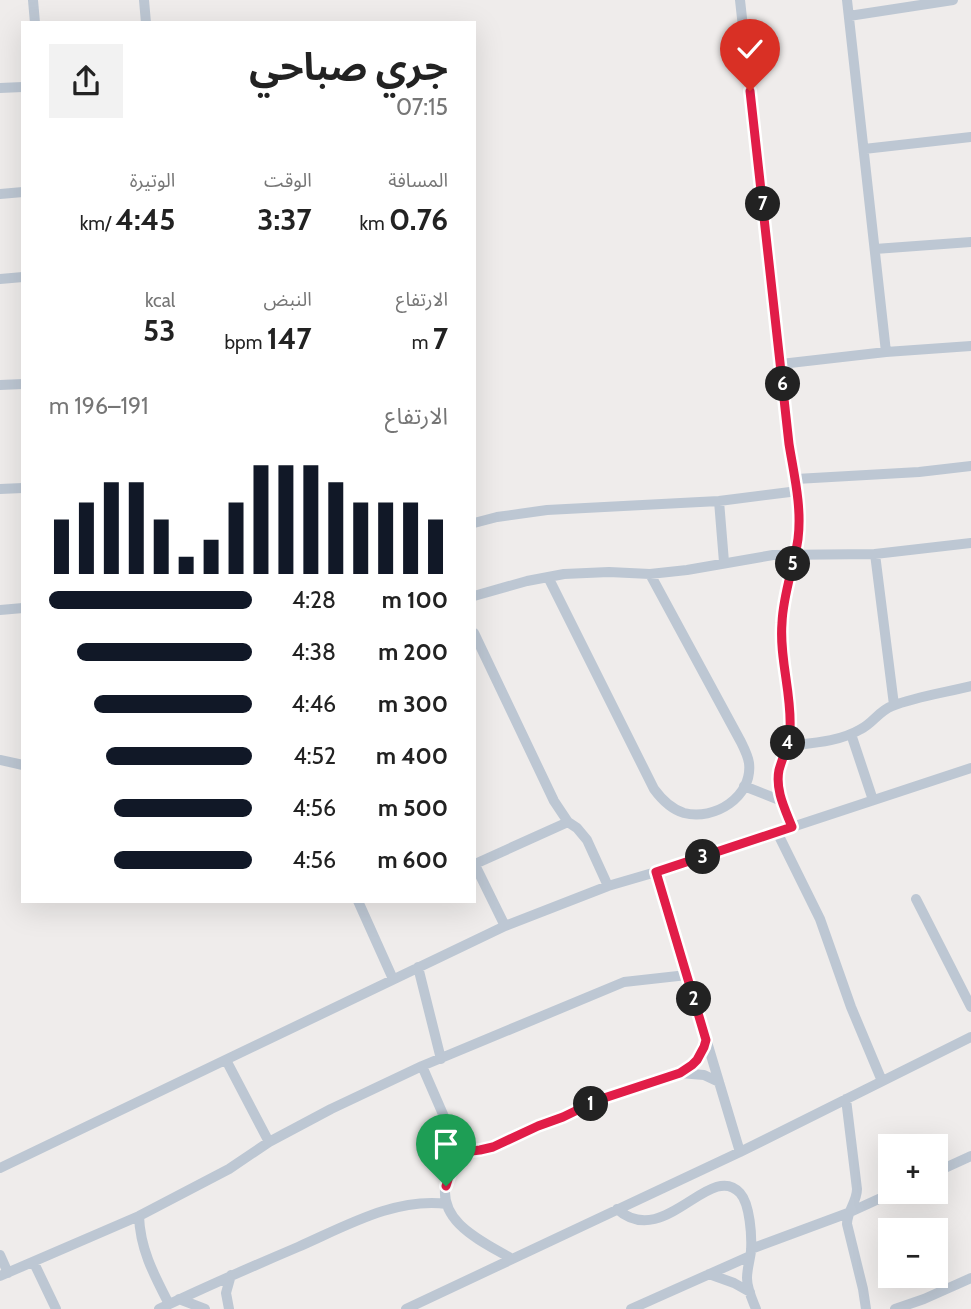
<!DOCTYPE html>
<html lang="ar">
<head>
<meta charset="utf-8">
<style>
	body { margin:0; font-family:Cabin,"Noto Sans Arabic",sans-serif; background:#f2f2f2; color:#222; direction:rtl; height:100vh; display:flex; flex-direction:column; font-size:26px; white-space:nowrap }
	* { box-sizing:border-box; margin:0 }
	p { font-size:23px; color:#767676 }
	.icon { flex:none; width:38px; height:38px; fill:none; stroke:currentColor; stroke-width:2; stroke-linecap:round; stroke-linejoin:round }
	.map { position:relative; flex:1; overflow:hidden; direction:ltr }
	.drawer { position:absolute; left:21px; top:21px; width:455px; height:882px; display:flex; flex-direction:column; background:#fff; border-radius:0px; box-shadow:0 7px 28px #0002; direction:rtl }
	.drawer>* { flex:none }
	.fabs { position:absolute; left:878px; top:1134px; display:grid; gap:14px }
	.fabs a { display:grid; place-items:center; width:70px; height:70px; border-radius:0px; background:#fff; box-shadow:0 7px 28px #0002; font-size:35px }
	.pin { position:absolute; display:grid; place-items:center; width:60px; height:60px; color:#fff; margin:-72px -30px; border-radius:50% 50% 50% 0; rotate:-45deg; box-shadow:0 0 7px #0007 }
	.pin .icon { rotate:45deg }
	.km { position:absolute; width:35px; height:35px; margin:-18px; border-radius:50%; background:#222; color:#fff; font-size:19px; line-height:35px; text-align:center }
	.round { display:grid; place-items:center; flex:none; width:74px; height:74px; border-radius:0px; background:#f2f2f2 }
	.head { display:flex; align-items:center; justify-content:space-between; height:119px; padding:0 28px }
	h1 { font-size:38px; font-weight:700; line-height:52px }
	.metrics { display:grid; grid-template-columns:repeat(3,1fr); gap:10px; height:119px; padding:7px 28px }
	.metrics div { display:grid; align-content:center }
	.metrics b { font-size:30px; font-weight:700 }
	.metrics small { font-size:19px; font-weight:400 }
	.metrics p { font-size:19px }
	.chart { height:196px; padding:14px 28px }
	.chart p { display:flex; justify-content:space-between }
	.chart svg { width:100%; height:126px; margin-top:7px; stroke:#111827; stroke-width:6 }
	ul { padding:0 28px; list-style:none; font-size:23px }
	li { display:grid; grid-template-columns:112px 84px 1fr; align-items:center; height:52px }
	li i { height:18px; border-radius:9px; background:#111827 }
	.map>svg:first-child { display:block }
</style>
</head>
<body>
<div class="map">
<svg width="971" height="1309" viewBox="0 0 971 1309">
	<rect width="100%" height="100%" fill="#efeceb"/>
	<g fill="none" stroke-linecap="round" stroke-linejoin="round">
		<path stroke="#bdc7d3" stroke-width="10" d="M33,0l2,23
			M144,0l2,23
			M740,0l49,444c6,31 13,63 9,95 -4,28 -15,55 -16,84 -2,35 10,72 8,106 -1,15 -7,27 -11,41 -4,20 6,39 13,57
			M847,0l39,352
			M849,16l104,-16
			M0,88l23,-1
			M864,149l107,-12
			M0,194l23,-2
			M875,249l96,-7
			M0,279l23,-2
			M781,364l105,-12 85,-6
			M0,385l23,-1
			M796,479l123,-7 52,-6
			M0,489l23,-1
			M719,501l5,61
			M474,523l23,-6 50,-7 172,-9 79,-10
			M875,554l19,151
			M548,577l106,212c8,11 17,20 30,24 30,8 69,-16 65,-50 -1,-7 -5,-15 -8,-21l-91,-168
			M474,596l53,-15 37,-7 45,-2 41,2 37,-4 86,-15 102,-1 96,-11
			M0,610l23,-2
			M474,633l80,168 14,21 9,6 10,12 21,46
			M851,734l22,66
			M787,746c25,-3 52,-4 74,-17 12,-6 18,-18 31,-23 22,-9 55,-14 79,-20
			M0,760l23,5
			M744,786l38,15
			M777,832l43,87 31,88 31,74
			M474,863l31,63
			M475,864l93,-42
			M656,872l84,280
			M916,899l55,108
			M358,901l35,78
			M418,967l23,92
			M226,1060l43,82
			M422,1066l30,69c3,11 4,22 0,32 -1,5 -4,10 -6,15 -9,41 38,60 66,77
			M680,1073l24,2 15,7
			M846,1099l11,90c0,13 -10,22 -10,35l16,65 3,20
			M455,1153l25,-3 13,-3 45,-21 25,-9 35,-17 82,-27 12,-8 5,-5 4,-6 5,-14
			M0,1168l505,-242 103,-40 48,-14 315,-104
			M936,1172l35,-16
			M617,1209c47,42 93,-49 123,-16 10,11 12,43 11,58 -1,9 -4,18 -4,27 0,11 5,21 9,31
			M139,1216c1,33 15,59 30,88
			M751,1249l97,-36 46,-21
			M0,1255l8,18
			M34,1263l22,46
			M709,1274l25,9 16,9
			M0,1276l139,-60 90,-47 40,-27 62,-33 91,-43 202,-84 63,-7
			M179,1299l26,10
			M159,1309c46,-22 92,-42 139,-62 46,-20 97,-50 149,-43
			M229,1309l-3,-16 5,-18
			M406,1309l334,-157 231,-115
			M631,1309l119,-53
			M895,1309l29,-10 47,-21"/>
	</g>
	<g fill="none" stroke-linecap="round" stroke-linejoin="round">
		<defs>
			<path id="route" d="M446,1186l8,-25 1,-8 25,-3 13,-3 45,-21 25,-9 35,-17 82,-27 12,-8 5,-5 7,-13 2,-7 -50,-168 136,-45c-7,-18 -17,-37 -13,-57 4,-14 10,-26 11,-41 2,-35 -11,-71 -8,-106 1,-29 12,-56 16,-84 4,-32 -4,-64 -9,-95l-39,-353"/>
		</defs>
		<use href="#route" stroke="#fff" stroke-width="14"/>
		<use href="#route" stroke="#e11d48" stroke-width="9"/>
	</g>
</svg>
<div class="fabs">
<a>+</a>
<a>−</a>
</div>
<div class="pin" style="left:446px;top:1186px;background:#1e9e55"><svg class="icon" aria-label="arrive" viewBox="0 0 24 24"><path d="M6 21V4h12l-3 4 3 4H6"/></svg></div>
<div class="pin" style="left:750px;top:91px;background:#d93025"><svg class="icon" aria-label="check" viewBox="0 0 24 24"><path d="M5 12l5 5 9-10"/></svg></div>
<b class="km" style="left:591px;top:1104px">1</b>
<b class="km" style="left:694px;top:999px">2</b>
<b class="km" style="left:703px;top:857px">3</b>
<b class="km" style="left:788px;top:743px">4</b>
<b class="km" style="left:793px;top:564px">5</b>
<b class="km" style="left:783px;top:384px">6</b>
<b class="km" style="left:763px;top:204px">7</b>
<section class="drawer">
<div class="head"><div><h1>جري صباحي</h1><p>07:15</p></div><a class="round"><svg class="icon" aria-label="share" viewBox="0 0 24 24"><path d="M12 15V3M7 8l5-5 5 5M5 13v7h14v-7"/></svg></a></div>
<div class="metrics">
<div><p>المسافة</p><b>0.76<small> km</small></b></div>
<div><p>الوقت</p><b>3:37</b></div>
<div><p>الوتيرة</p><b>4:45<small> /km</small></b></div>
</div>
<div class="metrics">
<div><p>الارتفاع</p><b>7<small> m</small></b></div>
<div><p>النبض</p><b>147<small> bpm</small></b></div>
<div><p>kcal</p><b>53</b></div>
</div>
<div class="chart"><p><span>الارتفاع</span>191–196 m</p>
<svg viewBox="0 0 160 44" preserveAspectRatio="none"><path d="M5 44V25M15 44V19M25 44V12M35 44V12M45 44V25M55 44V38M65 44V32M75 44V19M85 44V6M95 44V6M105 44V6M115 44V12M125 44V19M135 44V19M145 44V19M155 44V25"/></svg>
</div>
<ul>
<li><b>100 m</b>4:28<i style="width:100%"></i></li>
<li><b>200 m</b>4:38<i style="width:86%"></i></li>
<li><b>300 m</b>4:46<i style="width:78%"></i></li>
<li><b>400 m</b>4:52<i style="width:72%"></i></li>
<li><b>500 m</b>4:56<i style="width:68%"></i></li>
<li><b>600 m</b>4:56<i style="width:68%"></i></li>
</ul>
</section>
</div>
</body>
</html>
